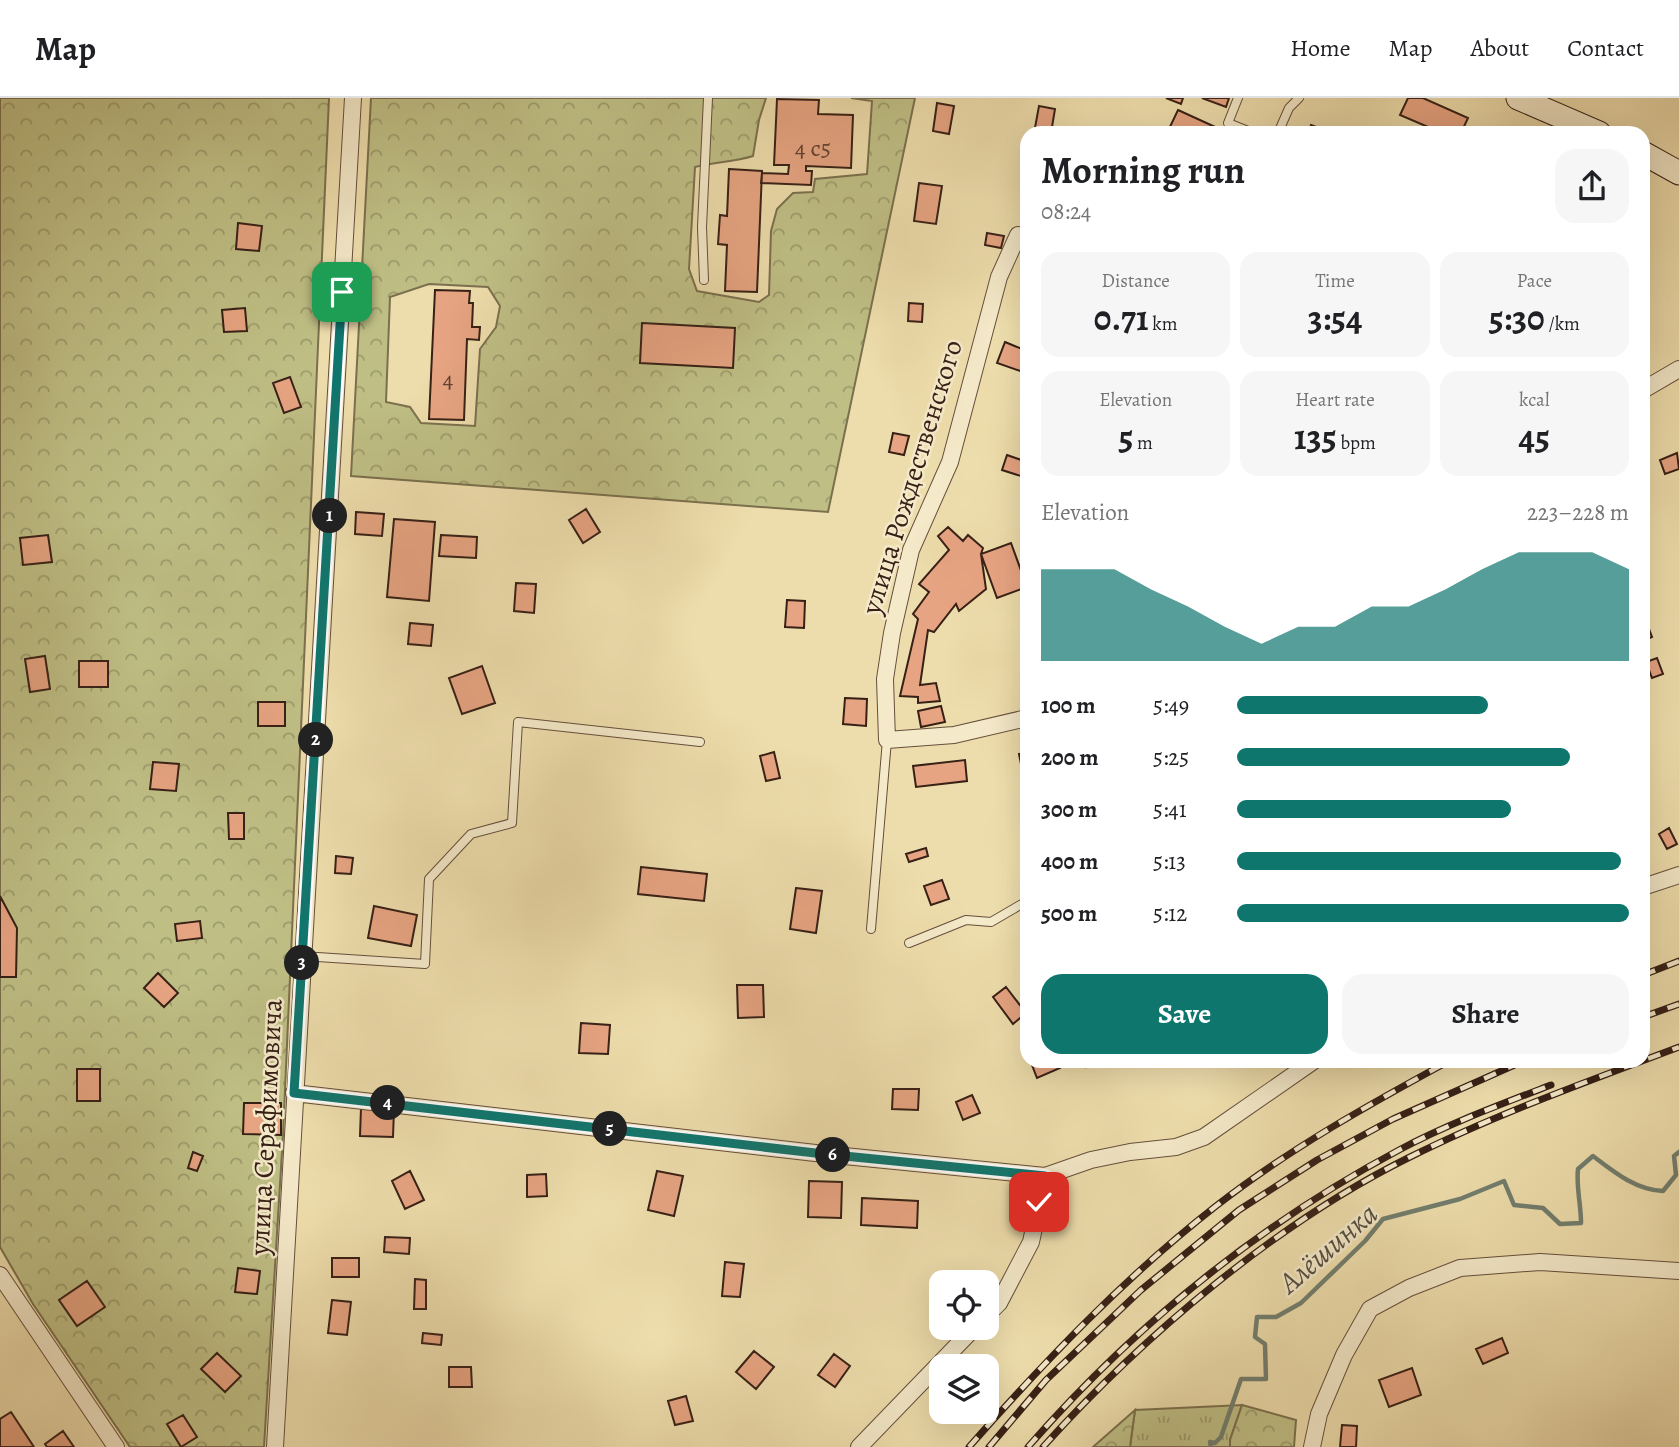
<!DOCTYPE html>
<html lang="en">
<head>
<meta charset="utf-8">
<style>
	body { margin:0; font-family:Alegreya,serif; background:#f6f6f6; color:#202124; height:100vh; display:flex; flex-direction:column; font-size:26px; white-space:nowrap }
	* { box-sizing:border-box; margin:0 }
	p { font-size:23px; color:#757577 }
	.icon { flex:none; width:38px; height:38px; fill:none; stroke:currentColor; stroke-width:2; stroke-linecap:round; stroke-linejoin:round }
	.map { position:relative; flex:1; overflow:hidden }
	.drawer { position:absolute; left:1020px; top:28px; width:630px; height:942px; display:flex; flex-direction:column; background:#fff; border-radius:21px; box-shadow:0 7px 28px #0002 }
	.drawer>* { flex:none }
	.tools { position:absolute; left:929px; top:1172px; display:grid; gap:14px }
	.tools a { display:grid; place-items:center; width:70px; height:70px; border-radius:14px; background:#fff; box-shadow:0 7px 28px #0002; font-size:35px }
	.pin { position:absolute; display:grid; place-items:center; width:60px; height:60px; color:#fff; margin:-30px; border-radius:14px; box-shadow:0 4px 10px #0006 }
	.km { position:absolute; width:35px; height:35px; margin:-18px; border-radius:50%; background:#222; color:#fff; font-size:19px; line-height:35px; text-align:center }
	.round { display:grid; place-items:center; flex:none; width:74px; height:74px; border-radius:21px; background:#f6f6f6 }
	.head { display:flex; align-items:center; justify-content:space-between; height:119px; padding:0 21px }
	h1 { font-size:38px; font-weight:700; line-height:52px }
	.figures { display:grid; grid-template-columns:repeat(3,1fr); gap:10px; height:119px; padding:7px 21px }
	.figures div { display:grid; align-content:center; border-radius:18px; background:#f6f6f6; text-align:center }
	.figures b { font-size:35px; font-weight:700 }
	.figures small { font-size:19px; font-weight:400 }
	.figures p { font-size:19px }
	.chart { height:196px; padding:14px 21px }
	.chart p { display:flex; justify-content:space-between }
	.chart svg { width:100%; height:126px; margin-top:7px; fill:#0f766e; opacity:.7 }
	.button { display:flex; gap:14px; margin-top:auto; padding:14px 21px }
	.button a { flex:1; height:80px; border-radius:21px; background:#0f766e; color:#fff; font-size:28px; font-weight:700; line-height:80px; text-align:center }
	.button a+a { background:#f6f6f6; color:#202124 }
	ul { padding:0 21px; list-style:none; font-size:23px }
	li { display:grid; grid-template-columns:112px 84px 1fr; align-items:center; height:52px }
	li i { height:18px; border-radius:9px; background:#0f766e }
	header { display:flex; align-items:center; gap:42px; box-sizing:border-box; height:98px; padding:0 35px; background:#fff; border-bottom:2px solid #e0e0e0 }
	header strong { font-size:33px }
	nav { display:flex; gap:38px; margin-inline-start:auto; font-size:24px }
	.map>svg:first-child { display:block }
</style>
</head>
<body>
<header>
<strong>Map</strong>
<nav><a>Home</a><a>Map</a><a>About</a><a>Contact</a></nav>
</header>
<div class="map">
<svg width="1679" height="1349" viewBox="0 0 1679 1349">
	<defs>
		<pattern id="grass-tufts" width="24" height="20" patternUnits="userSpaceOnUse" patternTransform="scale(1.75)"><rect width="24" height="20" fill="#bfbf85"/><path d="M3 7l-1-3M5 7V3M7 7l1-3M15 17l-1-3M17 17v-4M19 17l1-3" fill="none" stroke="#9c9b6c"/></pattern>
		<pattern id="forest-crowns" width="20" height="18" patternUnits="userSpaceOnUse" patternTransform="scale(1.75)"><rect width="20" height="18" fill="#bfbf85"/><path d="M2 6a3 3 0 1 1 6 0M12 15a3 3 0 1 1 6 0" fill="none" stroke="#9c9b6c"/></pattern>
	</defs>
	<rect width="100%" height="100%" fill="#eeddac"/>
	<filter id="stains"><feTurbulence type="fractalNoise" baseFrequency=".00286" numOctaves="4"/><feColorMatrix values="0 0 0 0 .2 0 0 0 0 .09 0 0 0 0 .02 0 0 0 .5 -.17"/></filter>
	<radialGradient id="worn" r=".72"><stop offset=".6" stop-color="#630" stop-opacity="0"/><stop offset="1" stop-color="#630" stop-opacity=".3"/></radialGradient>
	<path fill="url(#grass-tufts)" stroke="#7b704e" stroke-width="2" d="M1242,1307l-12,35v7h-100l5,-37z"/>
	<path fill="url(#forest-crowns)" stroke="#7b704e" stroke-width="2" fill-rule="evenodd" d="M0,0h329l-46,1037 -19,312h-134l-97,-143 -33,-57z
		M371,0h395l-7,22 -6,36c-19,6 -39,6 -58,11l-6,102 8,22 62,11 10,-7 2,-64 6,-22 16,-16 20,-1 2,-13 52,-5 5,-73 -21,-3h64l-87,414 -477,-36zM429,186l59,3 12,19 -4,21 -16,22 -5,77 -54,-3 -11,-16 -24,-5 4,-105z
		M1242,1307l54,15 -2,27h-64v-7z
		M1135,1312l-5,37h-37z"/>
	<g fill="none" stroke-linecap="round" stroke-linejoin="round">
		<path stroke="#727e6e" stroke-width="4.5" d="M1211,1349l-1,-5 5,1 6,-6 20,-58h25l-1,-35 -10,-7 2,-20h19l25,-14 64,-62 18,-22 77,-20 44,-18 10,24 29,3 17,16 21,-1c0,-19 -5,-36 -3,-54l15,-13c21,16 43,34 70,35l13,-16 -2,-19 5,-4"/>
	</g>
	<path fill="#e7a482" stroke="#372016" stroke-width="2" d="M1166,0h17l-2,6z
		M1202,0h27l-3,9z
		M1408,0h15l45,20 -7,15h-19l-42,-18z
		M777,1l42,1 -1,14 35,1 -2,53 -45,-2v5h6l-1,14 -50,-2 1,-10 26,1 1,-9h-15z
		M937,5l17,3 -5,28 -16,-3z
		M1039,8l16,3 -4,24h-17z
		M1178,12l46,21 -1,2h-56z
		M1311,27l21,8h-24z
		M729,71l33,2 -5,121 -32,-1 2,-46 -9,-1 2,-29 7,1z
		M919,85l23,3 -6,38 -22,-3z
		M238,125l24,3 -3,25 -23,-2z
		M987,135l17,3 -3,12 -16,-3z
		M435,192l35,1 -1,12h4l-1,24h8l-1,13 -12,-1 -3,81 -35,-1z
		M909,205l14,1 -1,18 -14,-1z
		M245,210l2,23 -23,1 -2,-22z
		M642,225l93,5 -2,40 -93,-5z
		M1005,244l22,9 -1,22 -29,-10z
		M290,279l11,30 -17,6 -11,-30z
		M893,335l16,3 -5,19 -15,-3z
		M1677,355l2,16 -14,5 -5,-14z
		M1007,357l20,7v16l-25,-8z
		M586,411l14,23 -17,11 -14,-23z
		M356,414l28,2 -2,22 -27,-2z
		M394,421l41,3 -6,79 -42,-4z
		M948,429l15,14 5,-6 15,13 -2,6 5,35 -27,22 -3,-7 -22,28 -6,-2 -8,55 16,-2 4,18 -22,2v-6l-18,-1 18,-77 -5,-5 16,-22 -10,-8 30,-34 -11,-14z
		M48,437l4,27 -29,3 -3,-27z
		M441,437l36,2 -1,21 -37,-2z
		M1011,445l16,44 -30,11 -16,-44z
		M516,485l20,1 -2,29 -20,-2z
		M787,502l18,1 -1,27 -19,-1z
		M1643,515l9,24 -9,4z
		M410,525l23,2 -2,21 -23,-2z
		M45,558l5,33 -20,3 -5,-33z
		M1657,560l6,16 -11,4 -6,-16z
		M79,563h29v26h-29z
		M482,568l13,37 -33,11 -13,-36z
		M845,600l22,1 -1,27 -23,-2z
		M258,604h27v24h-27z
		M941,608l4,16 -24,5 -3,-16z
		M774,654l6,26 -14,3 -6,-25z
		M1027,654v26l-3,1 -5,-25z
		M965,662l2,21 -51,6 -3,-21z
		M153,664l26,2 -3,27 -26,-2z
		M228,715h16v26h-15z
		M1669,730l8,16 -10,5 -8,-15z
		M926,750l2,8 -19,6 -3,-8z
		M336,758l17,2 -2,16 -16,-1z
		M641,769l66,7 -3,27 -66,-7z
		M942,782l7,19 -18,6 -7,-19z
		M796,790l26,3 -6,42 -26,-4z
		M0,798l17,32 -1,49h-16z
		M374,808l43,9 -6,31 -43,-8z
		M200,823l2,17 -25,3 -2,-17z
		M158,875l20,20 -14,14 -20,-19z
		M737,887h26l1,32 -26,1z
		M1006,889l20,26 -13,11 -20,-27z
		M581,925l29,2 -2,29 -29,-1z
		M1030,962h27l3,8 -23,10z
		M1083,962h16l-13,7z
		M77,971h23v32h-23z
		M893,991h26l-1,21 -26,-1z
		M972,997l8,18 -17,7 -7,-18z
		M244,1005h37v32l-38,-1z
		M361,1010l33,1 -1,28 -33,-1z
		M193,1054l10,4 -6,15 -9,-3z
		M410,1073l14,29 -19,9 -13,-28z
		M657,1073l26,5 -9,40 -26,-6z
		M546,1076l1,22 -20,1v-22z
		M809,1083l33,1 -1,36 -33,-1z
		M862,1100l56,3 -1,27 -56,-3z
		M385,1139l25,1 -1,16 -25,-2z
		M332,1160h27v19h-27z
		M725,1164l19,2 -4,33 -18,-1z
		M238,1170l22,3 -3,23 -22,-2z
		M415,1181l11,1v29h-12z
		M87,1183l18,26 -28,19 -18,-26z
		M332,1202l19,2 -4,33 -19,-2z
		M423,1235l19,2 -1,10 -19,-2z
		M1502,1240l6,15 -25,11 -7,-15z
		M754,1253l20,16 -18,22 -20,-17z
		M217,1255l24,23 -16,16 -24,-23z
		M834,1256l16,12 -15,21 -17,-12z
		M449,1269h22l1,20h-23z
		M1412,1270l9,27 -32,12 -10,-27z
		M686,1298l7,25 -18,4 -7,-24z
		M11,1314l23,35h-34v-28z
		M183,1317l14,22 -16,10 -14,-23z
		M1342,1327l15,1 -1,21h-16z
		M63,1333l11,16h-27l-2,-3z"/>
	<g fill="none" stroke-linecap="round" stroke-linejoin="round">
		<defs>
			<path id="lane" d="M1238,0l-10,25 25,10
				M1278,35l11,-25 10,-10
				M704,182l-2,-53 6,-129
				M871,831l16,-189
				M909,845l57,-23 25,2 36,-21
				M302,858l123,8 4,-85 42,-45 41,-11 6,-101 182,20"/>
			<path id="street" d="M1018,137l-19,42 -49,185 -39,88 -19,83 -7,46 2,61 67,-5 73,-17
				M1643,292l36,-21
				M1643,789l36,-12
				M294,995l530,61 221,22 46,-16 39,-8 46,-5 28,-10 111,-77
				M0,1177l116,172
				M987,1217l12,-12 32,-61 14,-66
				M275,1349c24,-450 54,-899 78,-1349
				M859,1349l115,-119
				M1312,1349l7,-33 25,-59 26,-46 39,-21 51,-20 80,-6 139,9"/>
			<path id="secondary" d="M1518,0l81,35
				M1643,55l36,20"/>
		</defs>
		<use href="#lane" stroke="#654f3c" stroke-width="10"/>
		<use href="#street" stroke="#654f3c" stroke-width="18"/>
		<use href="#secondary" stroke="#372016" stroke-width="25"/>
		<use href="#lane" stroke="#f4e9c9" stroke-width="8"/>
		<use href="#street" stroke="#f4e9c9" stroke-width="16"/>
		<use href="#secondary" stroke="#f4e9c9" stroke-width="23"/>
		<defs>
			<path id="rail" d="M1643,877l36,-14
				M1643,919l36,-13
				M969,1349c76,-86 156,-170 247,-241 73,-57 154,-102 235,-146
				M989,1349l57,-67 95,-90 98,-80 78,-50 76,-41 133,-59
				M1028,1349c105,-120 230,-222 371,-297 49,-26 100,-45 152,-65
				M1043,1349c99,-110 233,-224 367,-290 86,-43 179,-76 269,-110"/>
		</defs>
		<use href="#rail" stroke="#372016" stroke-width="7"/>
		<use href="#rail" stroke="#f4e9c9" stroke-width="4.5" stroke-dasharray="13" stroke-linecap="butt"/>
	</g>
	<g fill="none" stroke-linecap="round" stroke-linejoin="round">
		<defs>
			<path id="route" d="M342,194l-48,801 530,61 221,22 -6,26"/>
		</defs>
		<use href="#route" stroke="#fff" stroke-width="14"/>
		<use href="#route" stroke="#0f766e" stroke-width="9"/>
	</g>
	<g text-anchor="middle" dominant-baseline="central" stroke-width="5" stroke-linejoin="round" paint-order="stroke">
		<g font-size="24" fill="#634131">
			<text x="813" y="50">4 с5</text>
			<text x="448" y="281">4</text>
		</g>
		<g font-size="28" fill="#372016" stroke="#f4e9c9">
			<text transform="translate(912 379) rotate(-73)">улица Рождественского</text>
			<text transform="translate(266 1029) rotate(-87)">улица Серафимовича</text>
		</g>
		<g font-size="30" font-style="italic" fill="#544f42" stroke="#f4e9c9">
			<text transform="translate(1328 1150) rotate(-41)">Алёшинка</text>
		</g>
	</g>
	<rect width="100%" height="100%" filter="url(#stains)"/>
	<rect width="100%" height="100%" fill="url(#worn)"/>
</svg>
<div class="tools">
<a><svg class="icon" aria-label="locate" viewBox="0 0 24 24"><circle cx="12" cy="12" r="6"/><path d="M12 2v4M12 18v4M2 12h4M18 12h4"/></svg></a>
<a><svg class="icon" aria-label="layers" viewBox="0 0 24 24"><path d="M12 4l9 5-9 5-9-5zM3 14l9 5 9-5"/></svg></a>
</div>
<div class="pin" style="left:342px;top:194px;background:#1e9e55"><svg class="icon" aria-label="arrive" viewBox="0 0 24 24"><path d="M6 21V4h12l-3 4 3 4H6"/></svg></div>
<div class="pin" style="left:1039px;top:1104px;background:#d93025"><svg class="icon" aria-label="check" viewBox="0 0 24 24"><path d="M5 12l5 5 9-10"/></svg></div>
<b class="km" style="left:330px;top:418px">1</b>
<b class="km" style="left:316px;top:642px">2</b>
<b class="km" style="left:302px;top:865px">3</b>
<b class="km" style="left:388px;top:1005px">4</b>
<b class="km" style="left:610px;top:1031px">5</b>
<b class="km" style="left:833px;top:1057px">6</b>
<section class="drawer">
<div class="head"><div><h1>Morning run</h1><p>08:24</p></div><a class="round"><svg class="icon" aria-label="share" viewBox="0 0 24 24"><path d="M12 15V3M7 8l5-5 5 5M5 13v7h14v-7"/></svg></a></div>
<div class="figures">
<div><p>Distance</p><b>0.71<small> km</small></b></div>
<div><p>Time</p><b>3:54</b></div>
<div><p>Pace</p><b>5:30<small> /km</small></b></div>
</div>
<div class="figures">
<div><p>Elevation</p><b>5<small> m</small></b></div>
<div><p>Heart rate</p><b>135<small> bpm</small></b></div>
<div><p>kcal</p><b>45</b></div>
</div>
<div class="chart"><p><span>Elevation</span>223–228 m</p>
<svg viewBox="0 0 160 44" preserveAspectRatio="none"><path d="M0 44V12L10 12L20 12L30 19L40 25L50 32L60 38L70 32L80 32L90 25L100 25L110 19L120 12L130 6L140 6L150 6L160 12V44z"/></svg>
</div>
<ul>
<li><b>100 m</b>5:49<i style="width:64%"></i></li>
<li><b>200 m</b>5:25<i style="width:85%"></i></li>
<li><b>300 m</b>5:41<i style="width:70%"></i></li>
<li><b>400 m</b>5:13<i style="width:98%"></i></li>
<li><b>500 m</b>5:12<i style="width:100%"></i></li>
</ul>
<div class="button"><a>Save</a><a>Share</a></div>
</section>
</div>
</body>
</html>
